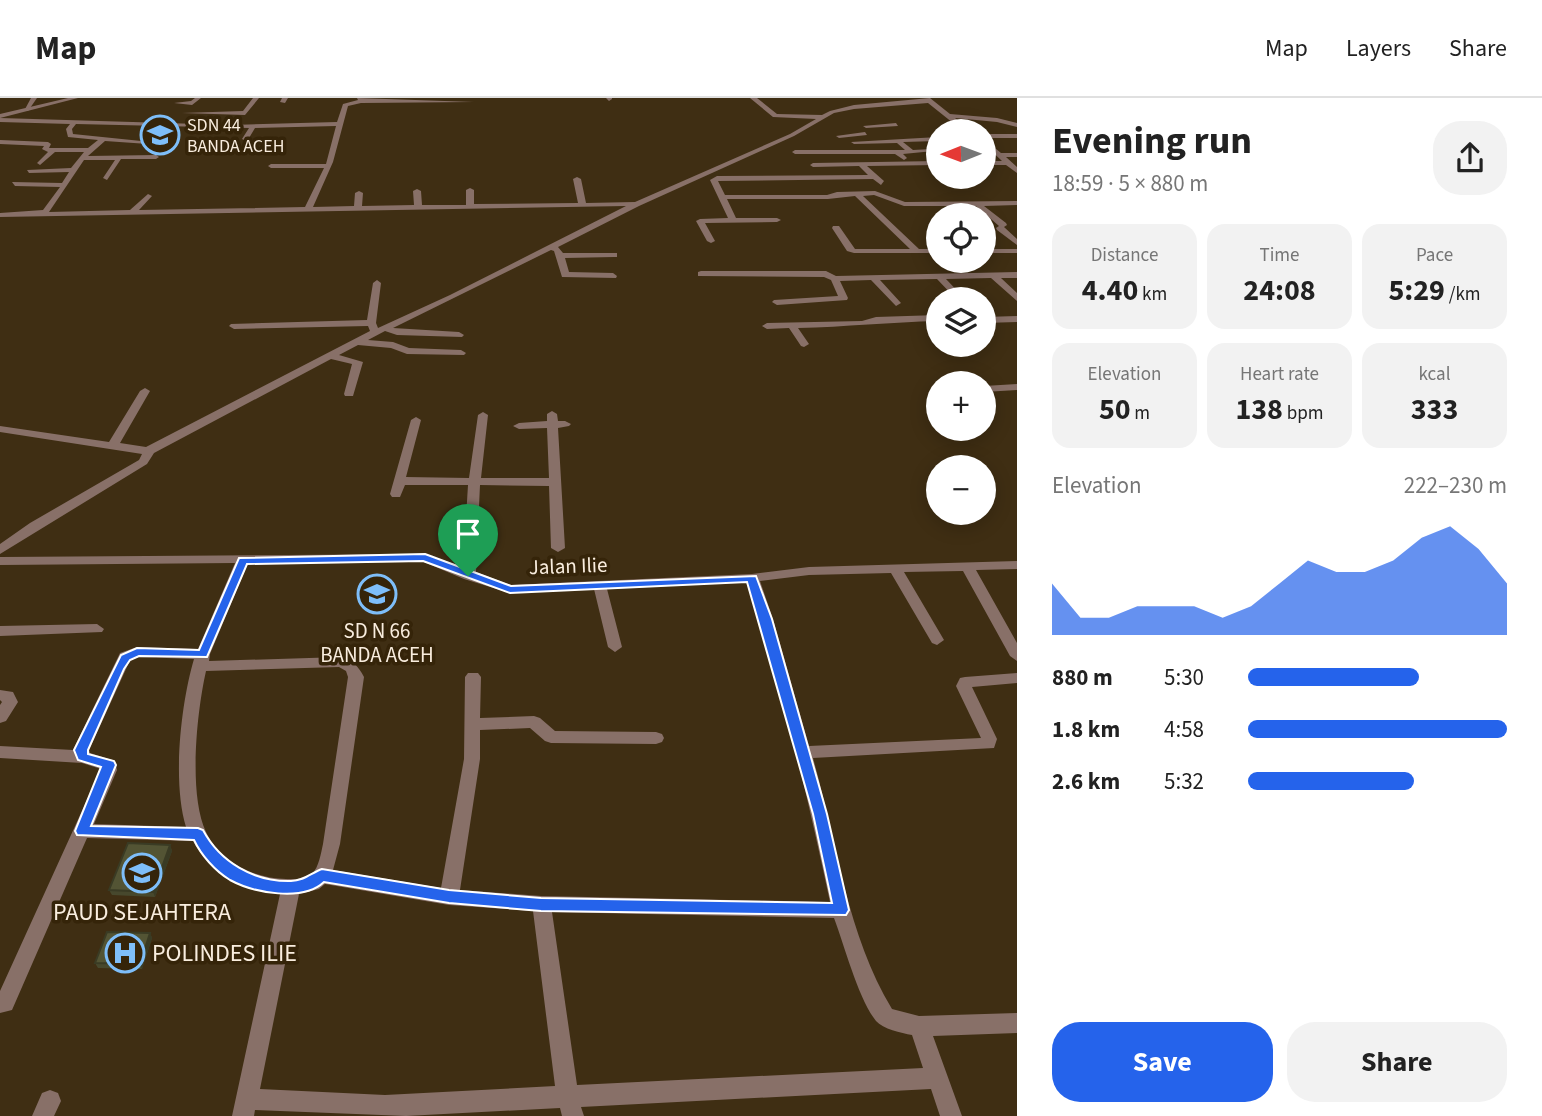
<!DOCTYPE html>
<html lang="en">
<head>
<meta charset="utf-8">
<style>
	body { margin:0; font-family:"Source Sans 3",sans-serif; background:#f2f2f2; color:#222; height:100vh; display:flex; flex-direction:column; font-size:26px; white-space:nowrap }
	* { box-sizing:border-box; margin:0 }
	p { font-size:23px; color:#767676 }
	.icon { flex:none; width:38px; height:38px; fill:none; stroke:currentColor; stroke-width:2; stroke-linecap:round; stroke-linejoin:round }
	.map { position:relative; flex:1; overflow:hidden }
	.drawer { display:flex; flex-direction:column; background:#fff; width:525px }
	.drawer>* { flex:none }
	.needle { width:46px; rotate:269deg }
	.fabs { position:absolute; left:926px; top:21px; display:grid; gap:14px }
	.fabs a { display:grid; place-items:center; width:70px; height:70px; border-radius:50%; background:#fff; box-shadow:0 4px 18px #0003; font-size:35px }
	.pin { position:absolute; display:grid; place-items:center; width:60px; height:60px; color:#fff; margin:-72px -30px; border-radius:50% 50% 50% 0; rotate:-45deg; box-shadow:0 0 7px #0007 }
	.pin .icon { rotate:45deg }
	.round { display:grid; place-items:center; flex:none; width:74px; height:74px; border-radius:28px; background:#f2f2f2 }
	.overview { display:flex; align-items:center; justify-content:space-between; height:119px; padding:0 35px }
	h1 { font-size:38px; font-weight:700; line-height:52px }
	.metrics { display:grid; grid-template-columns:repeat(3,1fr); gap:10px; height:119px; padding:7px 35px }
	.metrics div { display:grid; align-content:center; border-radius:18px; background:#f2f2f2; text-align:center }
	.metrics b { font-size:30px; font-weight:700 }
	.metrics small { font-size:19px; font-weight:400 }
	.metrics p { font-size:19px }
	.chart { height:196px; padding:14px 35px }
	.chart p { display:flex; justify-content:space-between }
	.chart svg { width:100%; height:126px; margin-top:7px; fill:#2563eb; opacity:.7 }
	.button { display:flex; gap:14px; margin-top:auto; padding:14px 35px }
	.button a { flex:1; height:80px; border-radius:28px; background:#2563eb; color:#fff; font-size:28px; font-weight:700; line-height:80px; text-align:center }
	.button a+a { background:#f2f2f2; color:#222 }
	ul { padding:0 35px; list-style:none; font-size:23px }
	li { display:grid; grid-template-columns:112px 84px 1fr; align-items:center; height:52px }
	li i { height:18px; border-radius:9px; background:#2563eb }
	header { display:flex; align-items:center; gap:42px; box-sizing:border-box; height:98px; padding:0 35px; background:#fff; border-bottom:2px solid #e0e0e0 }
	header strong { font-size:33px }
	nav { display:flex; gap:38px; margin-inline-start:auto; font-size:24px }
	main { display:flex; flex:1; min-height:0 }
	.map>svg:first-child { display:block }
</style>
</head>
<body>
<header>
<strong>Map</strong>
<nav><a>Map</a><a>Layers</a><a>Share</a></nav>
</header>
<main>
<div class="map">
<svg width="1017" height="1018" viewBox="0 0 1017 1018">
	<rect width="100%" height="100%" fill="#3f2e13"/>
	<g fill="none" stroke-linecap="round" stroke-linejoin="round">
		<path fill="#887068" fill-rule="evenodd" d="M31,0h6l-9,13h-4z
			M195,0h6l-9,7 -18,-2 17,-2z
			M253,0h6l-14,17 -63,-2 61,-2z
			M282,0h6l-3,5 -5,-1z
			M357,0l117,4 -113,1 -13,3 -15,56 -20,45 41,-1 1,-13 4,-2 4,2 -1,13 52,-1 -1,-14 4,-2 4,2 1,14h44v-15l4,-2 4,2v14l104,-1 -5,-24 4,-2 4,2 5,24 49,-1 155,-68 26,-15 -43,-2 -23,-19h7l20,16 45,1 8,-4 24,-6 76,-7 20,16 47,4 20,5v4l-20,-5 -42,-4 15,13h-7l-35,-28 -74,6 -20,4 -40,23 -155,70 -81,41 5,6h54v4h-3l-49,1 4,14 44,1 4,3 -1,2 -54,-1 -8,-26 -3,-1 -158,78 66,4 5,3 -2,2 -65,-2 -12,-4 -17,9 25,2 16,6 52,2 5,3 -2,2 -57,-1 -16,-6 -33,-3 -19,10 24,7 -10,34h-8l-1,-2 8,-30 -21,-5 -177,94 -7,11 -147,90v-10l30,-21 109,-63 3,-6 -142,-22v-6l109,16 31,-51 5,-3 5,3 -30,52 26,4 224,-116 -2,-5 -134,3 -5,-3 2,-2 136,-4 6,-37 4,-3 4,3 -5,40 2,5 72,-33 176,-89 -626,11v-4l43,-3 17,-23 -45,-1 -3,-4 50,1 7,-11 -40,1 -2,-3 44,-2 13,-16h-29l-15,13 -3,-2 11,-11 -6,-3 2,-3 -44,-2v-4l48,2 3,2 -2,4h39l10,-8 -30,-3 -2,-8 4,-5 -70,-2v-4l232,7 105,-3 6,-18 15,-4zM76,26l173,4 -7,11 6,3 -1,4 3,2 5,-7 -6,-3 6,-10 81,-2 -10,38h-55l-3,2 3,2h53l-19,39 -166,3 13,-14 -4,-2 -18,16 -81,2 35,-52h31l-12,18 4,2 14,-21h35l3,-2 -3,-2 -68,1 17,-15 43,3 3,-2 -78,-8 -1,-5z
			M606,0h6v1l-3,2z
			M896,25l2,3 -32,2 -3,-2z
			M865,34l2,3 -28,3 -3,-2z
			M984,36h33v4h-33z
			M938,39v4l-35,1 10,8 18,-1 3,2 -31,3 4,4 -3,2 -9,-6h-100l-3,-2 3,-2h110l-8,-7 -43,1 -3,-2z
			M984,41l17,14h16v4h-11l11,10v6l-11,-8h-22v-4h18l-18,-17z
			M938,63v4l-71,1 17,15 -3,4 -8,-6 -155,2 7,14h102l10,-3 38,-1 30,11 112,-1v4l-33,1 22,17 1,2 -3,2 13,12v6l-20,-15 -1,-2 3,-2 -23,-20h-72l-30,-11 -11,1 56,53h19v4h-84l-7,-2 -15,-23 1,-2h6l16,23h55l-55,-53 -27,3h-101l9,19h41l4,2 -4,2 -72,1 10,18 -4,2 -4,-2 -11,-20 4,-2 28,-1 -18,-38 7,-4 151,-1 -9,-9 -46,1 -3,-2 3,-2z
			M984,151h33v4h-33z
			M701,173h125l10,5 181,-4v6h-16l16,15v8l-26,-23 -45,1 19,20h-9l-19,-20 -57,1 21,23 -5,3 -25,-26 -31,1 8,17 -1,2 -70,5 -5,-3 2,-2 64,-4 -7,-16 -7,-3 -126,-1v-4z
			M938,217v6c-47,1 -93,6 -140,7l11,16 -5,3 -3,-1 -12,-18 -22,1 -5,-3 5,-3 95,-2 14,-4z
			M1017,218v6l-33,1v-6z
			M1017,286v6l-33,2v-6z
			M552,313l5,3 1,7h7l6,3 -2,2 -11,2 7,120 -7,4 -7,-4 -2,-62 -69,-1 -4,87 35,13 241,-11 57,-7 208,-6v8l-41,1 41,73v18l-7,-5 -47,-85 -59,1 40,68 -7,5 -5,-2 -41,-70 -82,2 -49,6 13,38 36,127 172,-8 -25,-52 4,-8 5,-1 52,-4v10l-45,4 25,52 -3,9 -181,10c23,82 34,177 79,251l27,7 98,-3v20l-84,3 29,80h-22l-9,-27 -350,18 3,9h-22l-2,-8 -154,8 -151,-6 -1,6h-22l48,-222c-36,-4 -69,-20 -87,-53l-106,-3 -75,172 -12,3v-22l101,-222 -19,-6 -82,-5v-12l73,4 47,-97 17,-6 61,2 37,-86 -235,2v-8l425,-3 38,13 5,-82h-63l-5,12h-8l-2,-3 21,-74 5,-3 5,3 -15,57 63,1 9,-63 5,-3 5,3 -7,63h68l-2,-50 -28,1 -6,-3 6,-3 28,-2v-7zM424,464l40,17 46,14 84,-4 14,58 7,5 7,-5 -15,-58 140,-7c35,105 60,212 83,320l-289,-6 -81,-6 20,-131v-29l50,-2 15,13 6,2 105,1 6,-2 2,-4 -2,-4 -6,-2 -101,-1 -15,-13 -6,-2 -54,2 1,-41 -3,-4h-10l-3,4 -1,82 -23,129 -108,-18 7,-26 24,-167c-6,-11 -11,-17 -23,-20l-132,4 1,-7 38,-91zM139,559l55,2c-13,44 -22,123 -8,168l-92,-3 23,-54 -2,-9 -25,-8 -1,-3 37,-81 4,-9zM339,569l7,4 2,6 -25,167c-2,9 -4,23 -11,30 -7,6 -18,5 -26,5 -33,-1 -66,-17 -80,-47 -18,-38 -9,-121 0,-161zM325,786l124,21 84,6 22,175 -170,9 -125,-6 39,-195 20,-5zM552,814l282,6c11,29 24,80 42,103 7,8 25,12 36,14l11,33 -346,17z
			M97,526l7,5 -2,3 -102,4v-10z
			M0,592l13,2 5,10 -12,19 -6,2v-18l2,-3 -2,-2z
			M50,992l8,3 3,8 -7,15h-22l10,-23z"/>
		<path fill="#887068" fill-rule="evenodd" d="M68,0h10l-78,20v-4z"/>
	</g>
	<path fill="#47482d" d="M170,747l2,6 -17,46 -43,-2 -3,-5z
		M150,835l2,5 -10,31 -44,-1 -3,-5z"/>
	<path fill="#3a3b24" d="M170,747l2,6 -17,46 -2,-5z
		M150,835l2,5 -10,31 -2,-5z"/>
	<path fill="#535434" stroke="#3a3b24" stroke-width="2" d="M128,745l42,2 -17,47 -44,-2z
		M107,834l43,1 -10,31 -45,-1z"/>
	<path fill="#2563eb" stroke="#fff" stroke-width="2" fill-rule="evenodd" d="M425,456l86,32 245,-10 16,43 55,195 22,96 -3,5 -305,-4 -92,-8 -125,-21c-21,20 -70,11 -94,-2 -15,-9 -29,-25 -36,-40l-117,-5 -2,-4 26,-64 -23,-7 -4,-10 47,-95 16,-7 62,2 40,-92zM423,463l87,32 237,-11 66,232 19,89 -291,-5 -92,-8 -127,-21c-11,4 -18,12 -31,12 -37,1 -71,-19 -88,-51l-5,-2 -107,-2 25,-61 -2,-4 -26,-7v-4l36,-81 6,-9 9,-4 68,1 40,-93z"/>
	<defs>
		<symbol id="school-ring" viewBox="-11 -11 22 22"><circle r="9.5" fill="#352409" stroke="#7ebef9" stroke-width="1.5"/><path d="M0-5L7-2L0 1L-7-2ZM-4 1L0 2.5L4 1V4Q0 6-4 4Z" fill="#7ebef9"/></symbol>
		<symbol id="hospital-ring" viewBox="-11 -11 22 22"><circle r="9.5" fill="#352409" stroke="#7ebef9" stroke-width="1.5"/><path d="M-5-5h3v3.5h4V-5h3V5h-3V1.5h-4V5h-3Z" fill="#7ebef9"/></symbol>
	</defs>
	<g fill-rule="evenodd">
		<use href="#school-ring" x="138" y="15" width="44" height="44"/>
		<use href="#school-ring" x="355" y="474" width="44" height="44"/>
		<use href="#school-ring" x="120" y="753" width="44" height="44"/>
		<use href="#hospital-ring" x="103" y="833" width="44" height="44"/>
	</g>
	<g text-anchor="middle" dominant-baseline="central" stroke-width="7" stroke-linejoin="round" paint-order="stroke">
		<g font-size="18" fill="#f9edde" stroke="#352409" text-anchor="start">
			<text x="187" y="27">SDN 44<tspan x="187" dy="21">BANDA ACEH</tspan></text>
		</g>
		<g font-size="21" fill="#f9edde" stroke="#352409">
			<text transform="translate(568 468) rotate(-2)">Jalan Ilie</text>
		</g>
		<g font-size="21" fill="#f9edde" stroke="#352409">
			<text x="377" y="533">SD N 66<tspan x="377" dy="24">BANDA ACEH</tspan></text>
		</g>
		<g font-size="24" fill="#f9edde" stroke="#352409">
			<text x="142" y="814">PAUD SEJAHTERA</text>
			<text x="152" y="855" text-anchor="start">POLINDES ILIE</text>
		</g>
	</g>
</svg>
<div class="fabs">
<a><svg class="needle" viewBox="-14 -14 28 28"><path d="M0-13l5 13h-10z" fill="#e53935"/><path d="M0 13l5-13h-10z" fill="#767676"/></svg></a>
<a><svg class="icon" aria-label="locate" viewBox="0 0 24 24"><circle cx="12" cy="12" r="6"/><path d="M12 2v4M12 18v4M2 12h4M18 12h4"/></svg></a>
<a><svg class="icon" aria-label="layers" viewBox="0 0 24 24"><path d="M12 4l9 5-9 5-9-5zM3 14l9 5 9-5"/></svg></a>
<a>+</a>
<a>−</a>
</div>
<div class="pin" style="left:468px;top:478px;background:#1e9e55"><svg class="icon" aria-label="arrive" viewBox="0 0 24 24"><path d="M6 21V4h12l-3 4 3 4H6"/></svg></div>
</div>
<section class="drawer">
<div class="overview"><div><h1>Evening run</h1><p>18:59 · 5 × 880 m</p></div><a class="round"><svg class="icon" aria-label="share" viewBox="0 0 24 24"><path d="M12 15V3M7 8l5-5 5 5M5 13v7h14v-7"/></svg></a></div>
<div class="metrics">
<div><p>Distance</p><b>4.40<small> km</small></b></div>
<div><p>Time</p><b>24:08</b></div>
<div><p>Pace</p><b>5:29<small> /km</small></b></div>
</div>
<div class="metrics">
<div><p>Elevation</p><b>50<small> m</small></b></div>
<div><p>Heart rate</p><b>138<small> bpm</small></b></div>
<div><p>kcal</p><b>333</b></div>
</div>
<div class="chart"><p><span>Elevation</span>222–230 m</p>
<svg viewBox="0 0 160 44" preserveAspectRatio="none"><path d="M0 44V26L10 38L20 38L30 34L40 34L50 34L60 38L70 34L80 26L90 18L100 22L110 22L120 18L130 10L140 6L150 14L160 26V44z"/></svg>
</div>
<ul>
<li><b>880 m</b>5:30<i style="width:66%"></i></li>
<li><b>1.8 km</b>4:58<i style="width:100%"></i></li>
<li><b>2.6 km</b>5:32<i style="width:64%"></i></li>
</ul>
<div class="button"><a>Save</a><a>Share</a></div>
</section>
</main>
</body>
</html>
